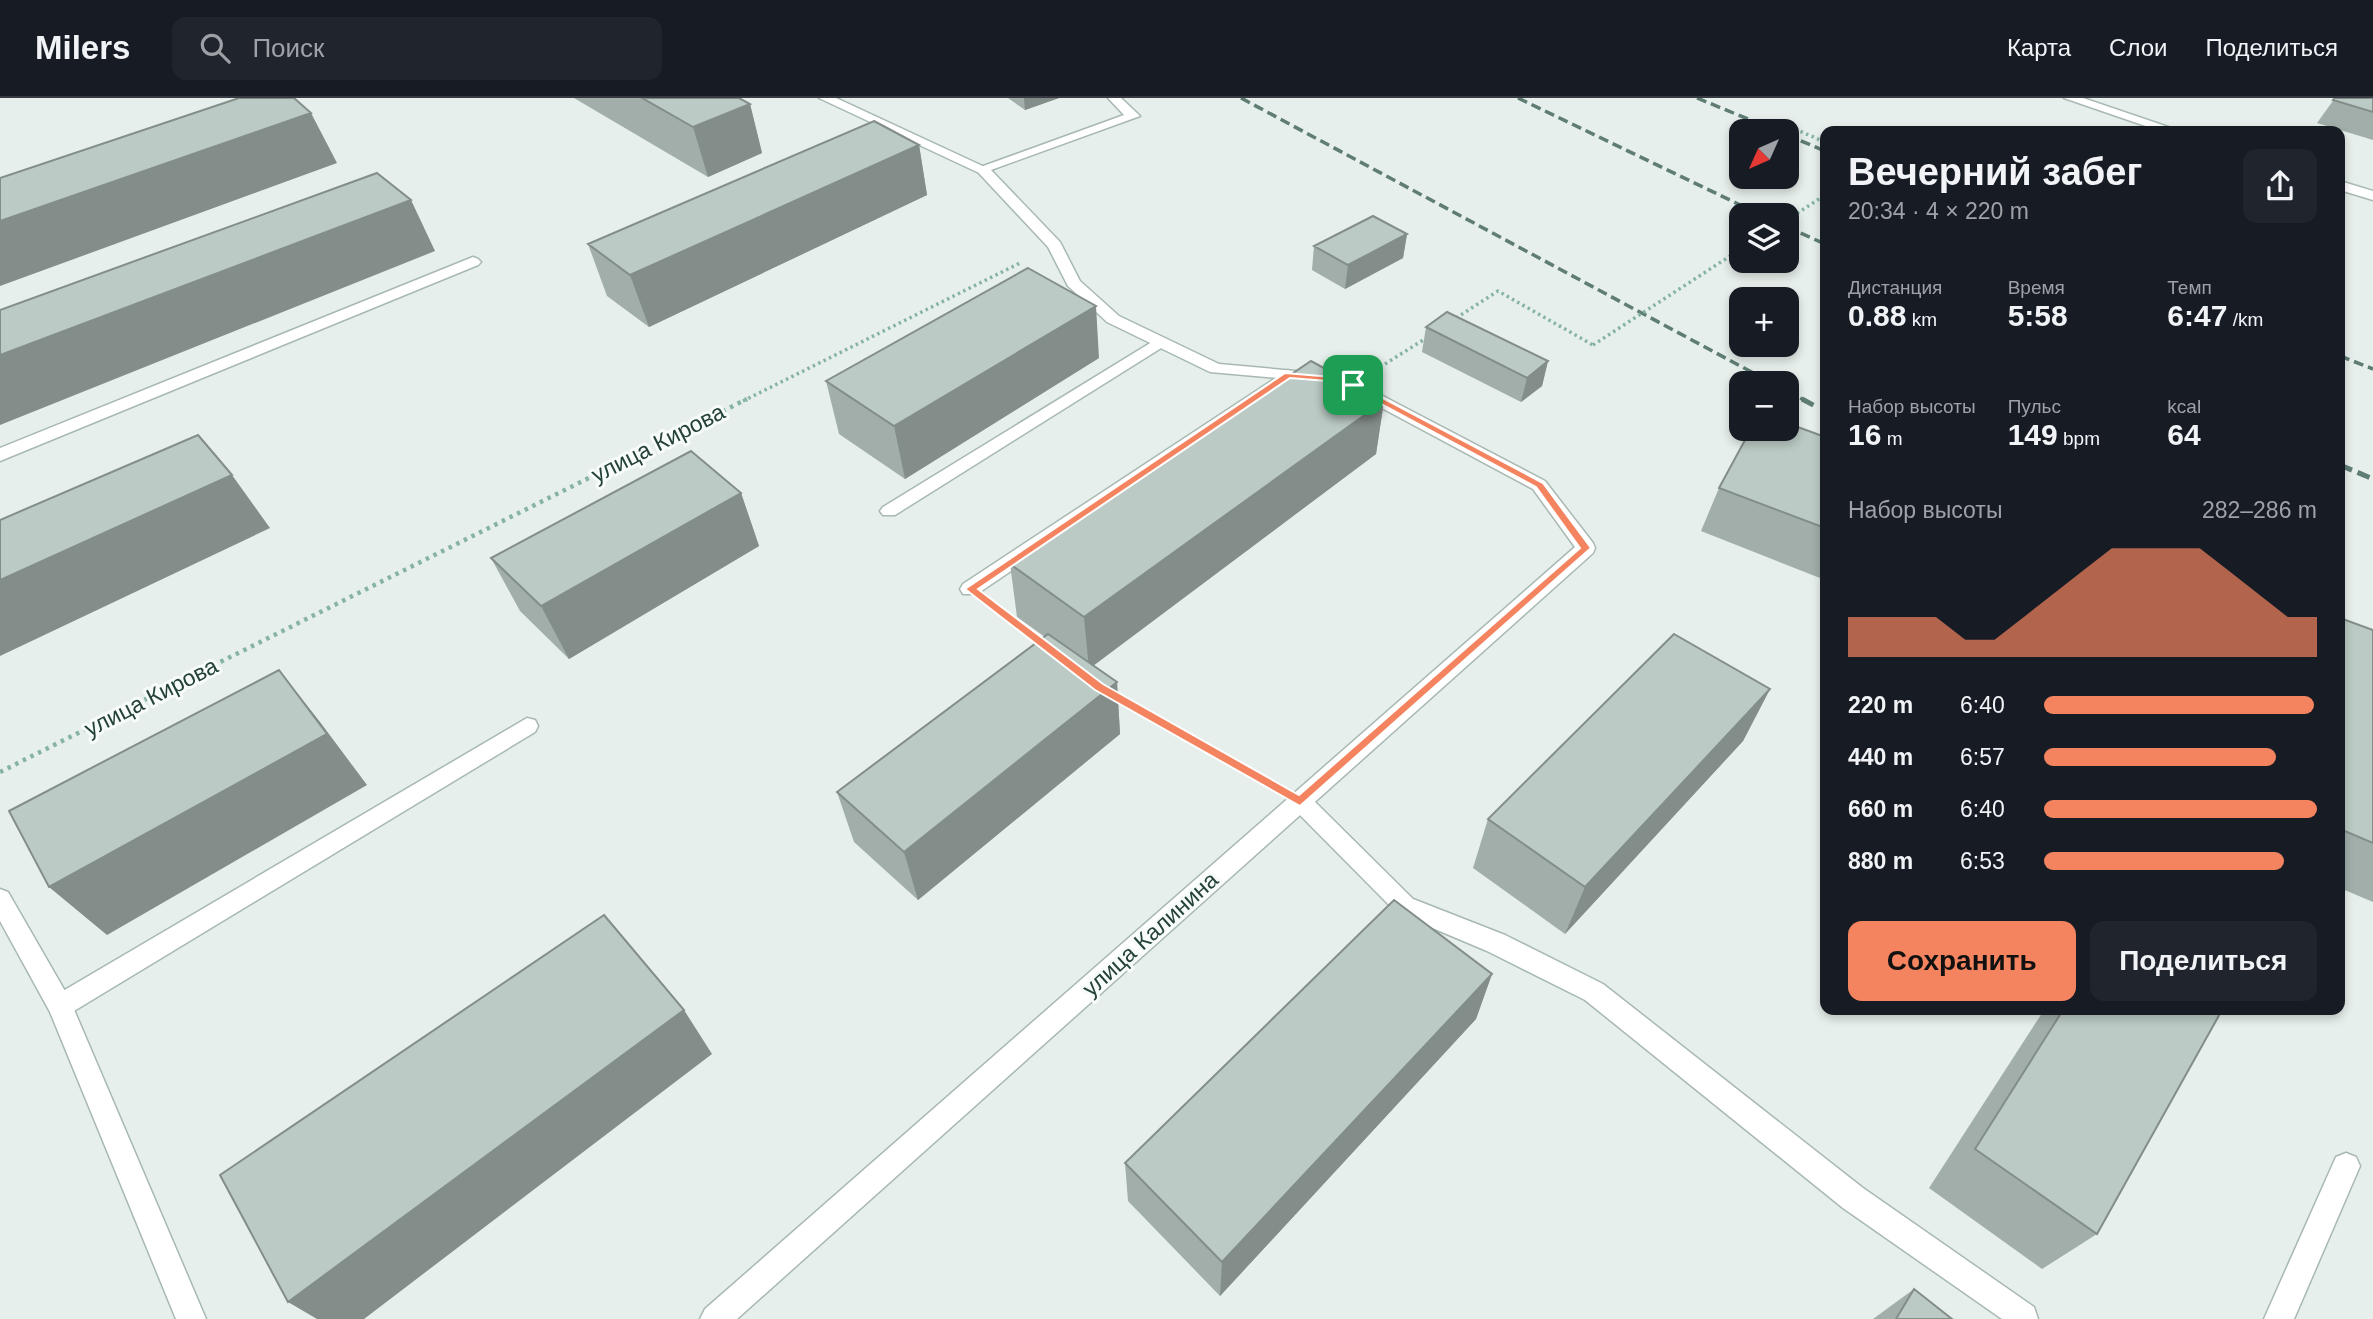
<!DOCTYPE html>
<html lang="ru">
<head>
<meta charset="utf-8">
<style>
	body { margin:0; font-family:Helvetica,sans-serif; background:#20242c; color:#f1f3f6; height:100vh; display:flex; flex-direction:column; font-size:26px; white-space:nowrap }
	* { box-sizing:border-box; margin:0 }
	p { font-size:23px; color:#9ea1a6 }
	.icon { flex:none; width:38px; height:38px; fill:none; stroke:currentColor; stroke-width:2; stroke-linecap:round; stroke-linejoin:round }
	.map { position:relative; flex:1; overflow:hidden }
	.panel { position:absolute; left:1820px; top:28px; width:525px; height:889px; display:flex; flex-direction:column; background:#171b24; border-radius:14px; box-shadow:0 4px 10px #0003 }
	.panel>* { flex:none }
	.needle { width:46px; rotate:225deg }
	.fabs { position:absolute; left:1729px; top:21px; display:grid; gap:14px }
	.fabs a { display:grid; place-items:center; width:70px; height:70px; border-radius:14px; background:#171b24; box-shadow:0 4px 10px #0003; font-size:35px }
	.pin { position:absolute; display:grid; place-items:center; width:60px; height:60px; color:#fff; margin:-30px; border-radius:14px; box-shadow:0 4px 10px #0006 }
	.round { display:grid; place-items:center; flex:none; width:74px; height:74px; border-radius:14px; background:#20242c }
	.head { display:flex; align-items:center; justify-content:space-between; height:119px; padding:0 28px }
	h1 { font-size:38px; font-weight:800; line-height:52px }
	.metrics { display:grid; grid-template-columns:repeat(3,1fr); gap:10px; height:119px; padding:7px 28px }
	.metrics div { display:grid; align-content:center }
	.metrics b { font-size:30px; font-weight:800 }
	.metrics small { font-size:19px; font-weight:400 }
	.metrics p { font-size:19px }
	.chart { height:196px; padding:14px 28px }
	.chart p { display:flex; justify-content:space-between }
	.chart svg { width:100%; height:126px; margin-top:7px; fill:#f4845f; opacity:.7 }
	.primary-button { display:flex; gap:14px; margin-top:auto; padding:14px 28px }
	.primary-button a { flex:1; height:80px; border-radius:14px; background:#f4845f; color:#111; font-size:28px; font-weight:800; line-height:80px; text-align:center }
	.primary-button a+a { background:#20242c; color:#f1f3f6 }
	ul { padding:0 28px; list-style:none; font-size:23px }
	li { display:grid; grid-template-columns:112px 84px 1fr; align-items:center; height:52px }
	li i { height:18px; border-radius:9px; background:#f4845f }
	header { display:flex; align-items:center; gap:42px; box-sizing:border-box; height:98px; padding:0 35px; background:#171b24; border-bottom:2px solid #363941 }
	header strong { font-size:33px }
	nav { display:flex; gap:38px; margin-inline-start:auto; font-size:24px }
	.search { width:490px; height:63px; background:#20242c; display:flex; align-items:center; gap:18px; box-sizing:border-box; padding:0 24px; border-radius:14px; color:#9ea1a6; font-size:26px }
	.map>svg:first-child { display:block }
</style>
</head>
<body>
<header>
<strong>Milers</strong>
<div class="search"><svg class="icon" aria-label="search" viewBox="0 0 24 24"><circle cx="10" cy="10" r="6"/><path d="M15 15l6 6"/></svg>Поиск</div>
<nav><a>Карта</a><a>Слои</a><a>Поделиться</a></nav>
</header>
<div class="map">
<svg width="2373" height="1221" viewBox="0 0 2373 1221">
	<rect width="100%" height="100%" fill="#e6efeb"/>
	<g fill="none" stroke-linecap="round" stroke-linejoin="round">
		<defs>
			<path id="service" d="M819,0h17l153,71 -2,3h-10z
				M473,159l5,2 3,3 -3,3 -478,196v-13z
				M1160,239l8,5 -2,3 -271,170h-12l-3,-4 3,-4z
				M1288,272l8,5 -2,4 -317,215h-14l-3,-5 3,-5z
				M527,620l8,2 3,6 -3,6 -466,282 -9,3 -9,-3 -3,-8 3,-8z
				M1300,694l8,3 105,104 92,36 98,49 260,204 171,119 4,12h-36l-159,-111 -258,-208 -98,-49 -90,-38 -105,-106 -3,-6 3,-6z
				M2346,1055l10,4 4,9 -66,153h-30l72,-162z"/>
			<path id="minor" d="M1108,0h13l19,18 -149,54 69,72 20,39 39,35 100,48 99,9 8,5 -2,4 -114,-10 -103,-50 -39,-36 -20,-39 -73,-78 149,-54z
				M1358,285l187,98 48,62 2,5 -2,5 -856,766h-37l5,-10 870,-762 -42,-58 -181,-97 -2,-4 2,-4z
				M0,791l8,3 61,106 137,321h-30l-126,-307 -50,-91z"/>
			<path id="tertiary" d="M2064,0h19l97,33h-20z
				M2340,83l33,10v9l-33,-10z"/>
		</defs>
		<use href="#service" stroke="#a8b8b2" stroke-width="3"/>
		<use href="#minor" stroke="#a8b8b2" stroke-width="3"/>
		<use href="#tertiary" stroke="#a8b8b2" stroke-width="3"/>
		<path stroke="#86b3a5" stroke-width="3.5" stroke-dasharray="2.5 3.5" stroke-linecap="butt" d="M1795,31l30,13
			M1787,122l38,-25
			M1456,220l42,-27 95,54
			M1385,266l43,-27
			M743,303l277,-138"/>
		<path stroke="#86b3a5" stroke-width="4.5" stroke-dasharray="3.5 5" stroke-linecap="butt" d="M1002,515l40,31
			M1114,598l148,83
			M0,674l747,-373"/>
		<use href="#service" fill="#fff" fill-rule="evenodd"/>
		<use href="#minor" fill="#fff" fill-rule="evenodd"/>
		<use href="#tertiary" fill="#fff" fill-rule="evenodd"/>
		<path stroke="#5f7d75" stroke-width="3.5" stroke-dasharray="10 5" stroke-linecap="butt" d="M1241,0l531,285
			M1518,0l243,117
			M1697,0l80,33
			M1787,37l38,16
			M1787,129l38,17
			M2340,258l33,13
			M1787,293l19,10"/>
		<path stroke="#5f7d75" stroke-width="5" stroke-dasharray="13 6" stroke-linecap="butt" d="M1802,301l13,7
			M2340,367l33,14"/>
		<path stroke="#86b3a5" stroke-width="3.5" stroke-dasharray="2.5 3.5" stroke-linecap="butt" d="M1593,247l148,-96"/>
	</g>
	<path fill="#a1aea9" d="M574,0h165l11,6 12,49 -54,24z
		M1008,0h51l-34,12z
		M2335,0h38v42l-56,-17z
		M919,47l8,50 -278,132 -42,-31 -19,-52z
		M1407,136l-4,24 -58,31 -33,-19 2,-24z
		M1426,229l122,34 -6,25 -21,16 -99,-50z
		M1099,260l-194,121 -66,-45 -13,-53z
		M1384,303l-8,53 -283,211 24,17 3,52 -202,166 -64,-58 -17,-50 208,-155 -28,-20 -7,-53z
		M1825,339v143l-124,-49 18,-43z
		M741,395l18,53 -190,113 -49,-48 -29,-53z
		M2340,520l33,12v272l-33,-14z
		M1770,591l-27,52 -178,193 -92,-66 15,-49z
		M1492,876l-16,45 -256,277 -92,-95 -3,-38z
		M2044,912h178l-125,224 -55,35 -113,-81z
		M1914,1191l38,30h-79z"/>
	<path fill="#838d89" d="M1024,0h35l-34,12z
		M750,6l12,49 -54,24 -15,-50z
		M311,15l26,50 -337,123v-65z
		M919,47l8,50 -278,132 -19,-52z
		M411,102l24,51 -435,174v-70z
		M1407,136l-4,24 -58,31 3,-24z
		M1096,208l3,52 -194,121 -11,-53z
		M1548,263l-6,25 -21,16 6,-24z
		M1384,303l-8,53 -287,215 -5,-52z
		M232,377l38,53 -270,128v-76z
		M741,395l18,53 -190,113 -28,-53z
		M279,572l41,52 47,63 -260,150 -58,-48z
		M1117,584l3,52 -202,166 -14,-48z
		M1770,591l-27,52 -178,193 20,-47z
		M1492,876l-16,45 -256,277 2,-34z
		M684,912l28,44 -348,265h-47l-29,-17z"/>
	<path fill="#bbcac4" stroke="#838d89" stroke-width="2" d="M239,0h55l17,15 -311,108v-43z
		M642,0h97l11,6 -57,23z
		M2335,0h38v14l-40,-12z
		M874,23l45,24 -289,130 -42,-31z
		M377,75l34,27 -411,155v-45z
		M1373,118l34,18 -59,31 -34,-19z
		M1028,170l68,38 -202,120 -68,-45z
		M1447,214l101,49 -21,17 -101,-51z
		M1311,263l73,40 -300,216 -74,-53z
		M1787,325l38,14v91l-106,-40 32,-59h36z
		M198,337l34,40 -232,105v-60z
		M691,353l50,42 -200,113 -50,-48z
		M2340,520l33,12v213l-33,-14z
		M1048,536l69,48 -213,170 -67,-60z
		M1674,536l96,55 -185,198 -97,-68z
		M279,572l48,64 -278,153 -40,-76z
		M1394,802l98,74 -270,288 -97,-99z
		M604,817l80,95 -396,292 -68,-127z
		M2063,912h159l-125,224 -122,-85z
		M1914,1191l38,30h-56z"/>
	<path fill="#f4845f" stroke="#fff" stroke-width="2" fill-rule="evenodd" d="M1285,275l60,5 198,105 48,65 -291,258 -205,-116 -130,-101zM1290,280l50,4 196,105 44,61 -281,247 -196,-111 -125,-95z"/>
	<g text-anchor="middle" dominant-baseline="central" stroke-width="6" stroke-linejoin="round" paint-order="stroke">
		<g font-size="23" fill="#24423a" stroke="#f7fbf9">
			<text transform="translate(658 345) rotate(-27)">улица Кирова</text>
			<text transform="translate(151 599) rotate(-27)">улица Кирова</text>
			<text transform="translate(1150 836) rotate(-42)">улица Калинина</text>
		</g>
	</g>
</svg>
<div class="fabs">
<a><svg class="needle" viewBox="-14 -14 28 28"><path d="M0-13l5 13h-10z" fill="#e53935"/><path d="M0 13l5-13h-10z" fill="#9ea1a6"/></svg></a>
<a><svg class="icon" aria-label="layers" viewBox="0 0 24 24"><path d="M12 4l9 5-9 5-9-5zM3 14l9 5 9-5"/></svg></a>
<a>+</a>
<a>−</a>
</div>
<div class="pin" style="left:1353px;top:287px;background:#1e9e55"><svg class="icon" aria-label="arrive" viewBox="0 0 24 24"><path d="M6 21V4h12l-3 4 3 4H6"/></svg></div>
<section class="panel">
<div class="head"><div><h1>Вечерний забег</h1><p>20:34 · 4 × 220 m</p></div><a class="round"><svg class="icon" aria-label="share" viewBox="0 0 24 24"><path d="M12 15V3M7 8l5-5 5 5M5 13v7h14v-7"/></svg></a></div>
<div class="metrics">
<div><p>Дистанция</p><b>0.88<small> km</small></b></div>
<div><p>Время</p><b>5:58</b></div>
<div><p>Темп</p><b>6:47<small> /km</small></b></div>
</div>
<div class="metrics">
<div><p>Набор высоты</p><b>16<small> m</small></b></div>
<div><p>Пульс</p><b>149<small> bpm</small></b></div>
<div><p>kcal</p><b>64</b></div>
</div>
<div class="chart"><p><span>Набор высоты</span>282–286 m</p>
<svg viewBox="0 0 160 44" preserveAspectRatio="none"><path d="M0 44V30L10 30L20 30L30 30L40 38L50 38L60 30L70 22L80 14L90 6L100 6L110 6L120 6L130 14L140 22L150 30L160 30V44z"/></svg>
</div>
<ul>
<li><b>220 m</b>6:40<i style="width:99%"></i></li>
<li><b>440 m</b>6:57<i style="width:85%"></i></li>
<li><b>660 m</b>6:40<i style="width:100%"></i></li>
<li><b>880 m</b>6:53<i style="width:88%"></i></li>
</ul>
<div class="primary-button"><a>Сохранить</a><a>Поделиться</a></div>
</section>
</div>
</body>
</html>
